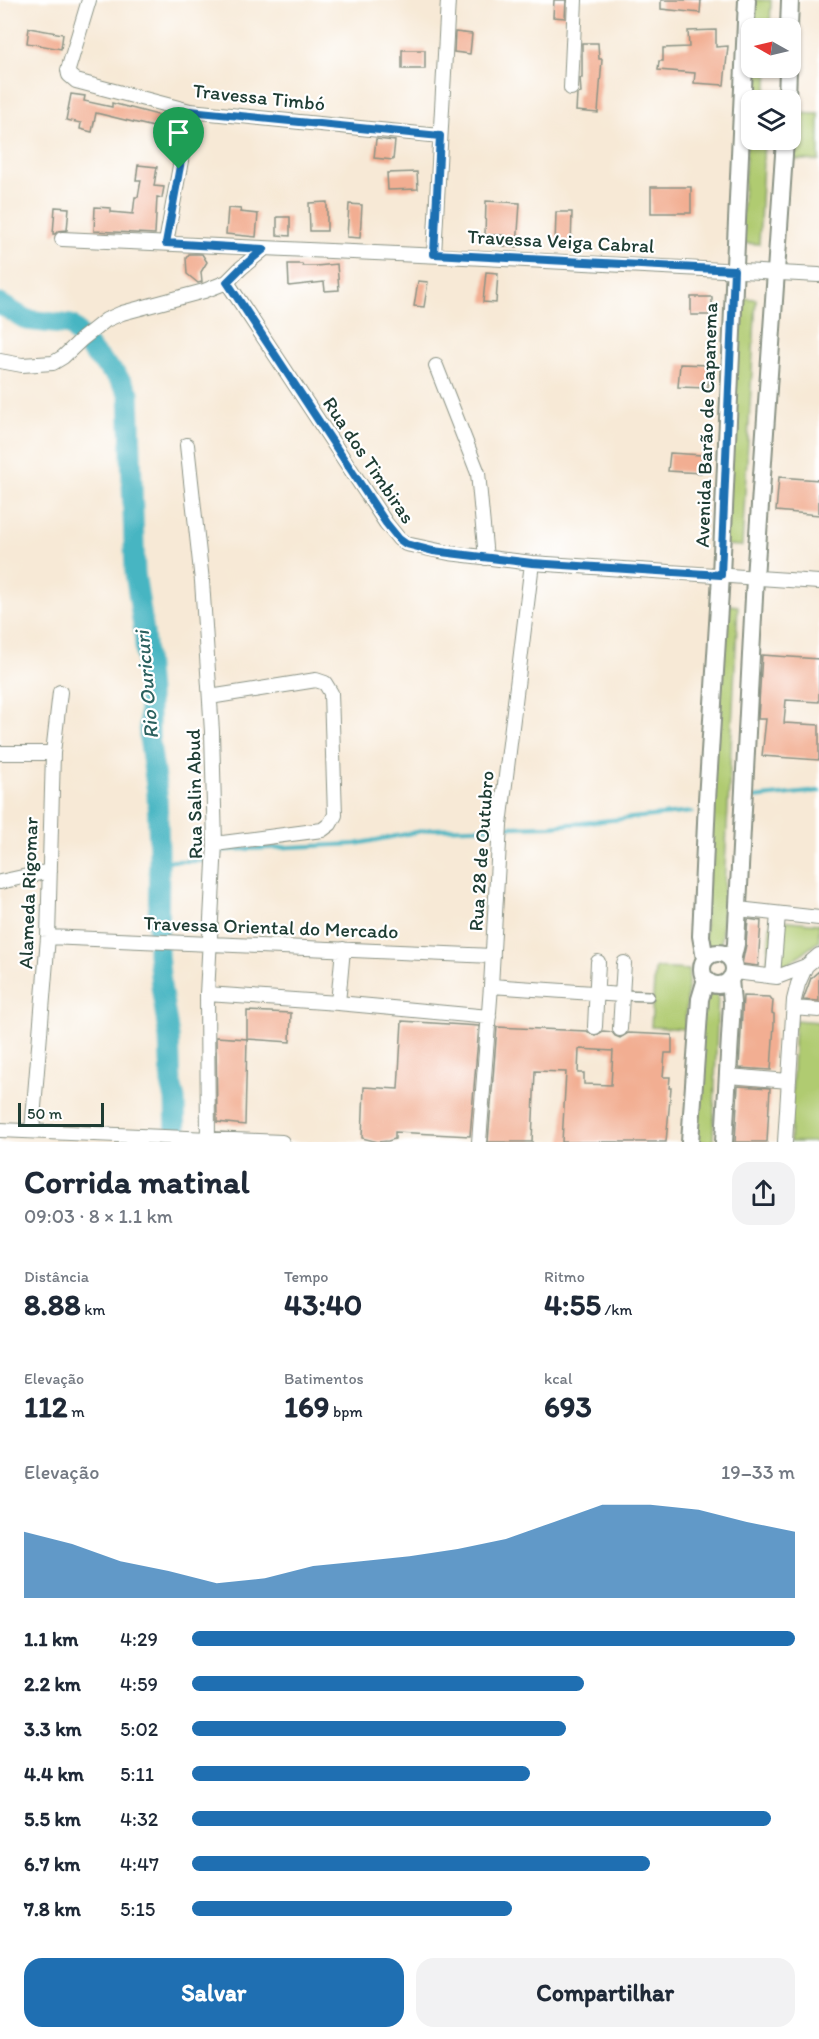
<!DOCTYPE html>
<html lang="pt">
<head>
<meta charset="utf-8">
<style>
	body { margin:0; font-family:Itim,sans-serif; background:#f2f2f3; color:#1f2937; height:100vh; display:flex; flex-direction:column; font-size:22px; white-space:nowrap }
	* { box-sizing:border-box; margin:0 }
	p { font-size:20px; color:#747a83 }
	.icon { flex:none; width:33px; height:33px; fill:none; stroke:currentColor; stroke-width:2; stroke-linecap:round; stroke-linejoin:round }
	.map { position:relative; height:1142px; overflow:hidden }
	.drawer { display:flex; flex-direction:column; background:#fff; flex:1 }
	.drawer>* { flex:none }
	.needle { width:39px; rotate:278deg }
	.fabs { position:absolute; left:741px; top:18px; display:grid; gap:12px }
	.fabs a { display:grid; place-items:center; width:60px; height:60px; border-radius:12px; background:#fff; box-shadow:0 2px 4px #0004; font-size:30px }
	.scale { position:absolute; left:18px; bottom:15px; width:86px; box-sizing:border-box; padding-left:6px; border:3px solid #1f3d34; border-top:0; font-size:16px; line-height:21px; white-space:nowrap; color:#1f3d34; -webkit-text-stroke:4px #fff; paint-order:stroke }
	.pin { position:absolute; display:grid; place-items:center; width:51px; height:51px; color:#fff; margin:-62px -26px; border-radius:50% 50% 50% 0; rotate:-45deg; box-shadow:0 0 6px #0007 }
	.pin .icon { rotate:45deg }
	.round { display:grid; place-items:center; flex:none; width:63px; height:63px; border-radius:18px; background:#f2f2f3 }
	.summary { display:flex; align-items:center; justify-content:space-between; height:102px; padding:0 24px }
	h1 { font-size:33px; font-weight:800; line-height:45px }
	.metrics { display:grid; grid-template-columns:repeat(3,1fr); gap:9px; height:102px; padding:6px 24px }
	.metrics div { display:grid; align-content:center }
	.metrics b { font-size:30px; font-weight:800 }
	.metrics small { font-size:16px; font-weight:400 }
	.metrics p { font-size:16px }
	.chart { height:168px; padding:12px 24px }
	.chart p { display:flex; justify-content:space-between }
	.chart svg { width:100%; height:108px; margin-top:6px; fill:#1f6fb2; opacity:.7 }
	.action { display:flex; gap:12px; margin-top:auto; padding:12px 24px }
	.action a { flex:1; height:69px; border-radius:18px; background:#1f6fb2; color:#fff; font-size:24px; font-weight:800; line-height:69px; text-align:center }
	.action a+a { background:#f2f2f3; color:#1f2937 }
	ul { padding:0 24px; list-style:none; font-size:20px }
	li { display:grid; grid-template-columns:96px 72px 1fr; align-items:center; height:45px }
	li i { height:15px; border-radius:8px; background:#1f6fb2 }
	.map>svg:first-child { display:block }
</style>
</head>
<body>
<div class="map">
<svg width="819" height="1142" viewBox="0 0 819 1142">
	<rect width="100%" height="100%" fill="#fff"/>
	<filter id="ink" filterUnits="userSpaceOnUse"><feTurbulence type="fractalNoise" baseFrequency=".0167" numOctaves="2"/><feDisplacementMap in="SourceGraphic" scale="12" xChannelSelector="R" yChannelSelector="G"/><feConvolveMatrix kernelMatrix="1 2 1 2 8 2 1 2 1" color-interpolation-filters="sRGB"/></filter>
	<filter id="wash" filterUnits="userSpaceOnUse"><feTurbulence type="fractalNoise" baseFrequency=".008" numOctaves="4" result="noise"/><feDisplacementMap in="SourceGraphic" scale="24" xChannelSelector="R" yChannelSelector="G"/><feGaussianBlur stdDeviation="1.35" result="paint"/><feColorMatrix in="noise" values="0 0 0 0 0 0 0 0 0 0 0 0 0 0 0 0 0 1.4 0 .05"/><feComposite in="paint" operator="in"/></filter>
	<g filter="url(#wash)">
		<rect width="100%" height="100%" fill="#f7e9d6"/>
		<path fill="#b0cb71" stroke="#688452" stroke-width="1.5" d="M754,0h17l-1,28h-17z
			M752,68h16l-2,32h-14v40h12l-5,104 -19,-1z
			M791,113l28,1v47l-32,-2 3,-19z
			M737,298l19,1 -14,247 -18,-1z
			M719,604l19,2 -17,342 -17,-1z
			M771,919l48,5v17l-34,25 -18,-1z
			M655,968l34,2 -4,59 -34,-2z
			M702,992l16,1 -5,149h-19z
			M795,1020l24,2v120h-29z"/>
		<g fill="none" stroke-linecap="round" stroke-linejoin="round">
			<path stroke="#47b5c2" stroke-width="4" d="M753,798l66,-7
				M219,853l6,-3 131,-6 76,-15 119,-3 141,-14
				M159,861h45l6,-3"/>
			<path stroke="#47b5c2" stroke-width="21" d="M0,304l27,16 44,5 25,31 21,20 12,17 6,180 9,59 5,60v45l8,55 2,60 -1,102 3,32 8,51 2,46 4,16 1,43"/>
		</g>
		<g id="blocks">
			<path fill="#f2ae92" fill-rule="evenodd" d="M554,0h12l-1,18 -12,-1z
				M661,0h40l-1,13 -39,-4z
				M29,28l34,6 -2,15 -34,-6z
				M716,30v17l12,-1 -4,39 -30,-2 1,-10 -37,-3 1,-9h4v-13l26,-1 -1,-16z
				M455,32l17,2 -2,20 -16,-2z
				M582,43h16l1,16h3l-4,54 -22,-2 1,-17 4,-1 -1,-15h2z
				M402,50h23v19h-23z
				M71,94l14,2 -1,5 28,6v-4l65,17 -3,12 -78,-19 -4,19 -12,-3 1,-6 -15,-3z
				M376,139l19,2 -2,19 -19,-2z
				M138,165l19,2 -3,19 10,1 -2,11 -5,-1 -2,37 -61,-3 1,-24 16,1v4l22,2 2,-17h3l3,-17h-5z
				M417,172l1,17 -30,1 -1,-17z
				M651,187h40v26h-40z
				M486,201l34,2 -3,44 -15,-1 1,-11h-18z
				M327,202v29h-17l-1,-28z
				M349,204l13,1 -2,33 -13,-1z
				M55,207l14,1 -2,22 -9,1 -3,3h-2z
				M228,208l13,1 -1,3 18,2 -2,23 -30,-3z
				M556,212h16l-1,35 -16,-1z
				M277,217h13v19l-13,-1z
				M189,254h13l5,8 -6,10 1,10 -4,1 -11,-9 -1,-16z
				M288,264h14l1,2h13l21,-2 2,26 -14,1 -1,-9 -35,4z
				M486,272l12,1 -2,30 -13,-1z
				M418,281l10,1 -4,25 -10,-1z
				M691,297h21v18h-21z
				M680,364l29,1 -1,23 -30,-1z
				M670,453l32,2 -1,18 -33,-2z
				M779,477l40,3v35l-43,-4z
				M762,655l57,4v43l-33,-2 -2,23 35,2v35l-57,-4 4,-37h-8z
				M748,919l13,2 -3,45 -16,-2 4,-19z
				M819,971v30l-16,-1 8,-22z
				M743,996l27,1 3,4 -1,12 2,1v10l-3,46 -32,-2z
				M247,1011l44,2 -1,29 -43,-3z
				M402,1021l77,5 -9,110 -75,-4v7l-7,2 -10,1 -16,-4 2,-51 34,2z
				M497,1027l90,4 8,5 8,-5 9,1 3,4 5,2 8,-5 44,2v18h-7l-2,24h7l-1,11h2l-5,54h-104l4,-70 -31,-1 -3,71h-44zM579,1049l34,2 -2,34 -27,-1v-11h-6z
				M216,1037l31,2 -2,86 -28,-3z
				M738,1086l32,2 -3,54h-32z"/>
		</g>
	</g>
	<g filter="url(#ink)">
		<use href="#blocks" fill-opacity="0" stroke="#8b9385" stroke-width="1.5"/>
		<g fill="none" stroke-linecap="round" stroke-linejoin="round">
			<defs>
				<path id="pedestrian" d="M622,995l27,1"/>
				<path id="minor" d="M89,0l-21,70 1,5 7,6 114,30 250,25
					M571,88l4,-88
					M62,239c252,11 505,22 757,36
					M166,243l24,-132
					M434,254l14,-254
					M227,282l159,241 13,16 7,5 43,9 83,10 287,19
					M0,361l22,4 31,-2 10,-6 19,-18 24,-19 16,-7 82,-22 23,-9 14,-14 23,-19
					M436,366l42,107 8,85
					M187,445l15,136 10,151 3,112 -8,150 1,148
					M210,697l106,-17 9,3 6,10 4,122 -5,9 -8,6 -107,14
					M0,753h53
					M0,882l50,-11
					M738,909l81,9
					M48,937l445,19
					M734,972l43,5 29,-11 13,-11
					M773,976l5,-62
					M491,986l131,9
					M207,994l131,9 151,14
					M338,1003l5,-54
					M794,1008l25,2
					M595,1027l3,-65
					M620,1029l4,-66
					M729,1076l60,5
					M0,1130l282,12
					M32,1131l16,-194 5,-184 7,-61
					M479,1142l12,-156 9,-161 32,-262
					M785,1142l9,-142 4,-16 8,-18"/>
				<path id="tertiary" d="M789,28l1,-28
					M787,100l1,-32
					M702 969a16 16 0 1 1 32 0a16 16 0 1 1-32 0Z
					M705,959l-4,-23 6,-136 14,-225 26,-575
					M732,961l4,-17 19,-366 30,-438
					M690,1142l10,-143 6,-20
					M724,1142l8,-139 -2,-24"/>
			</defs>
			<use href="#pedestrian" stroke="#8b9385" stroke-width="12"/>
			<use href="#minor" stroke="#8b9385" stroke-width="16"/>
			<use href="#tertiary" stroke="#8b9385" stroke-width="20"/>
			<use href="#pedestrian" stroke="#fff" stroke-width="9"/>
			<use href="#minor" stroke="#fff" stroke-width="14"/>
			<use href="#tertiary" stroke="#fff" stroke-width="16"/>
		</g>
	</g>
	<g fill="none" stroke-linecap="round" stroke-linejoin="round" filter="url(#ink)">
		<defs>
			<path id="route" d="M190,111l250,25 -6,118 300,16 -13,305 -189,-12 -99,-12 -27,-7 -7,-5 -13,-16 -159,-241 14,-14 23,-19 -98,-6z"/>
		</defs>
		<use href="#route" stroke="#fff" stroke-width="12"/>
		<use href="#route" stroke="#1f6fb2" stroke-width="8"/>
	</g>
	<g text-anchor="middle" dominant-baseline="central" stroke-width="4.5" stroke-linejoin="round" paint-order="stroke">
		<g font-size="20" fill="#1f3d34" stroke="#fff">
			<text transform="translate(259 97) rotate(6)">Travessa Timbó</text>
			<text transform="translate(561 241) rotate(3)">Travessa Veiga Cabral</text>
			<text transform="translate(706 425) rotate(-88)">Avenida Barão de Capanema</text>
			<text transform="translate(369 460) rotate(56)">Rua dos Timbiras</text>
			<text transform="translate(194 794) rotate(-91)">Rua Salin Abud</text>
			<text transform="translate(481 851) rotate(-86)">Rua 28 de Outubro</text>
			<text transform="translate(28 893) rotate(-88)">Alameda Rigomar</text>
			<text transform="translate(271 927) rotate(2)">Travessa Oriental do Mercado</text>
		</g>
		<g font-size="21" font-style="italic" fill="#2b615f" stroke="#fff">
			<text transform="translate(146 685) rotate(-95)">Rio Ouricuri</text>
		</g>
	</g>
</svg>
<div class="fabs">
<a><svg class="needle" viewBox="-14 -14 28 28"><path d="M0-13l5 13h-10z" fill="#e53935"/><path d="M0 13l5-13h-10z" fill="#747a83"/></svg></a>
<a><svg class="icon" aria-label="layers" viewBox="0 0 24 24"><path d="M12 4l9 5-9 5-9-5zM3 14l9 5 9-5"/></svg></a>
</div>
<div class="scale">50 m</div>
<div class="pin" style="left:179px;top:169px;background:#1e9e55"><svg class="icon" aria-label="arrive" viewBox="0 0 24 24"><path d="M6 21V4h12l-3 4 3 4H6"/></svg></div>
</div>
<section class="drawer">
<div class="summary"><div><h1>Corrida matinal</h1><p>09:03 · 8 × 1.1 km</p></div><a class="round"><svg class="icon" aria-label="share" viewBox="0 0 24 24"><path d="M12 15V3M7 8l5-5 5 5M5 13v7h14v-7"/></svg></a></div>
<div class="metrics">
<div><p>Distância</p><b>8.88<small> km</small></b></div>
<div><p>Tempo</p><b>43:40</b></div>
<div><p>Ritmo</p><b>4:55<small> /km</small></b></div>
</div>
<div class="metrics">
<div><p>Elevação</p><b>112<small> m</small></b></div>
<div><p>Batimentos</p><b>169<small> bpm</small></b></div>
<div><p>kcal</p><b>693</b></div>
</div>
<div class="chart"><p><span>Elevação</span>19–33 m</p>
<svg viewBox="0 0 160 44" preserveAspectRatio="none"><path d="M0 44V17L10 22L20 29L30 33L40 38L50 36L60 31L70 29L80 27L90 24L100 20L110 13L120 6L130 6L140 8L150 13L160 17V44z"/></svg>
</div>
<ul>
<li><b>1.1 km</b>4:29<i style="width:100%"></i></li>
<li><b>2.2 km</b>4:59<i style="width:65%"></i></li>
<li><b>3.3 km</b>5:02<i style="width:62%"></i></li>
<li><b>4.4 km</b>5:11<i style="width:56%"></i></li>
<li><b>5.5 km</b>4:32<i style="width:96%"></i></li>
<li><b>6.7 km</b>4:47<i style="width:76%"></i></li>
<li><b>7.8 km</b>5:15<i style="width:53%"></i></li>
</ul>
<div class="action"><a>Salvar</a><a>Compartilhar</a></div>
</section>
</body>
</html>
